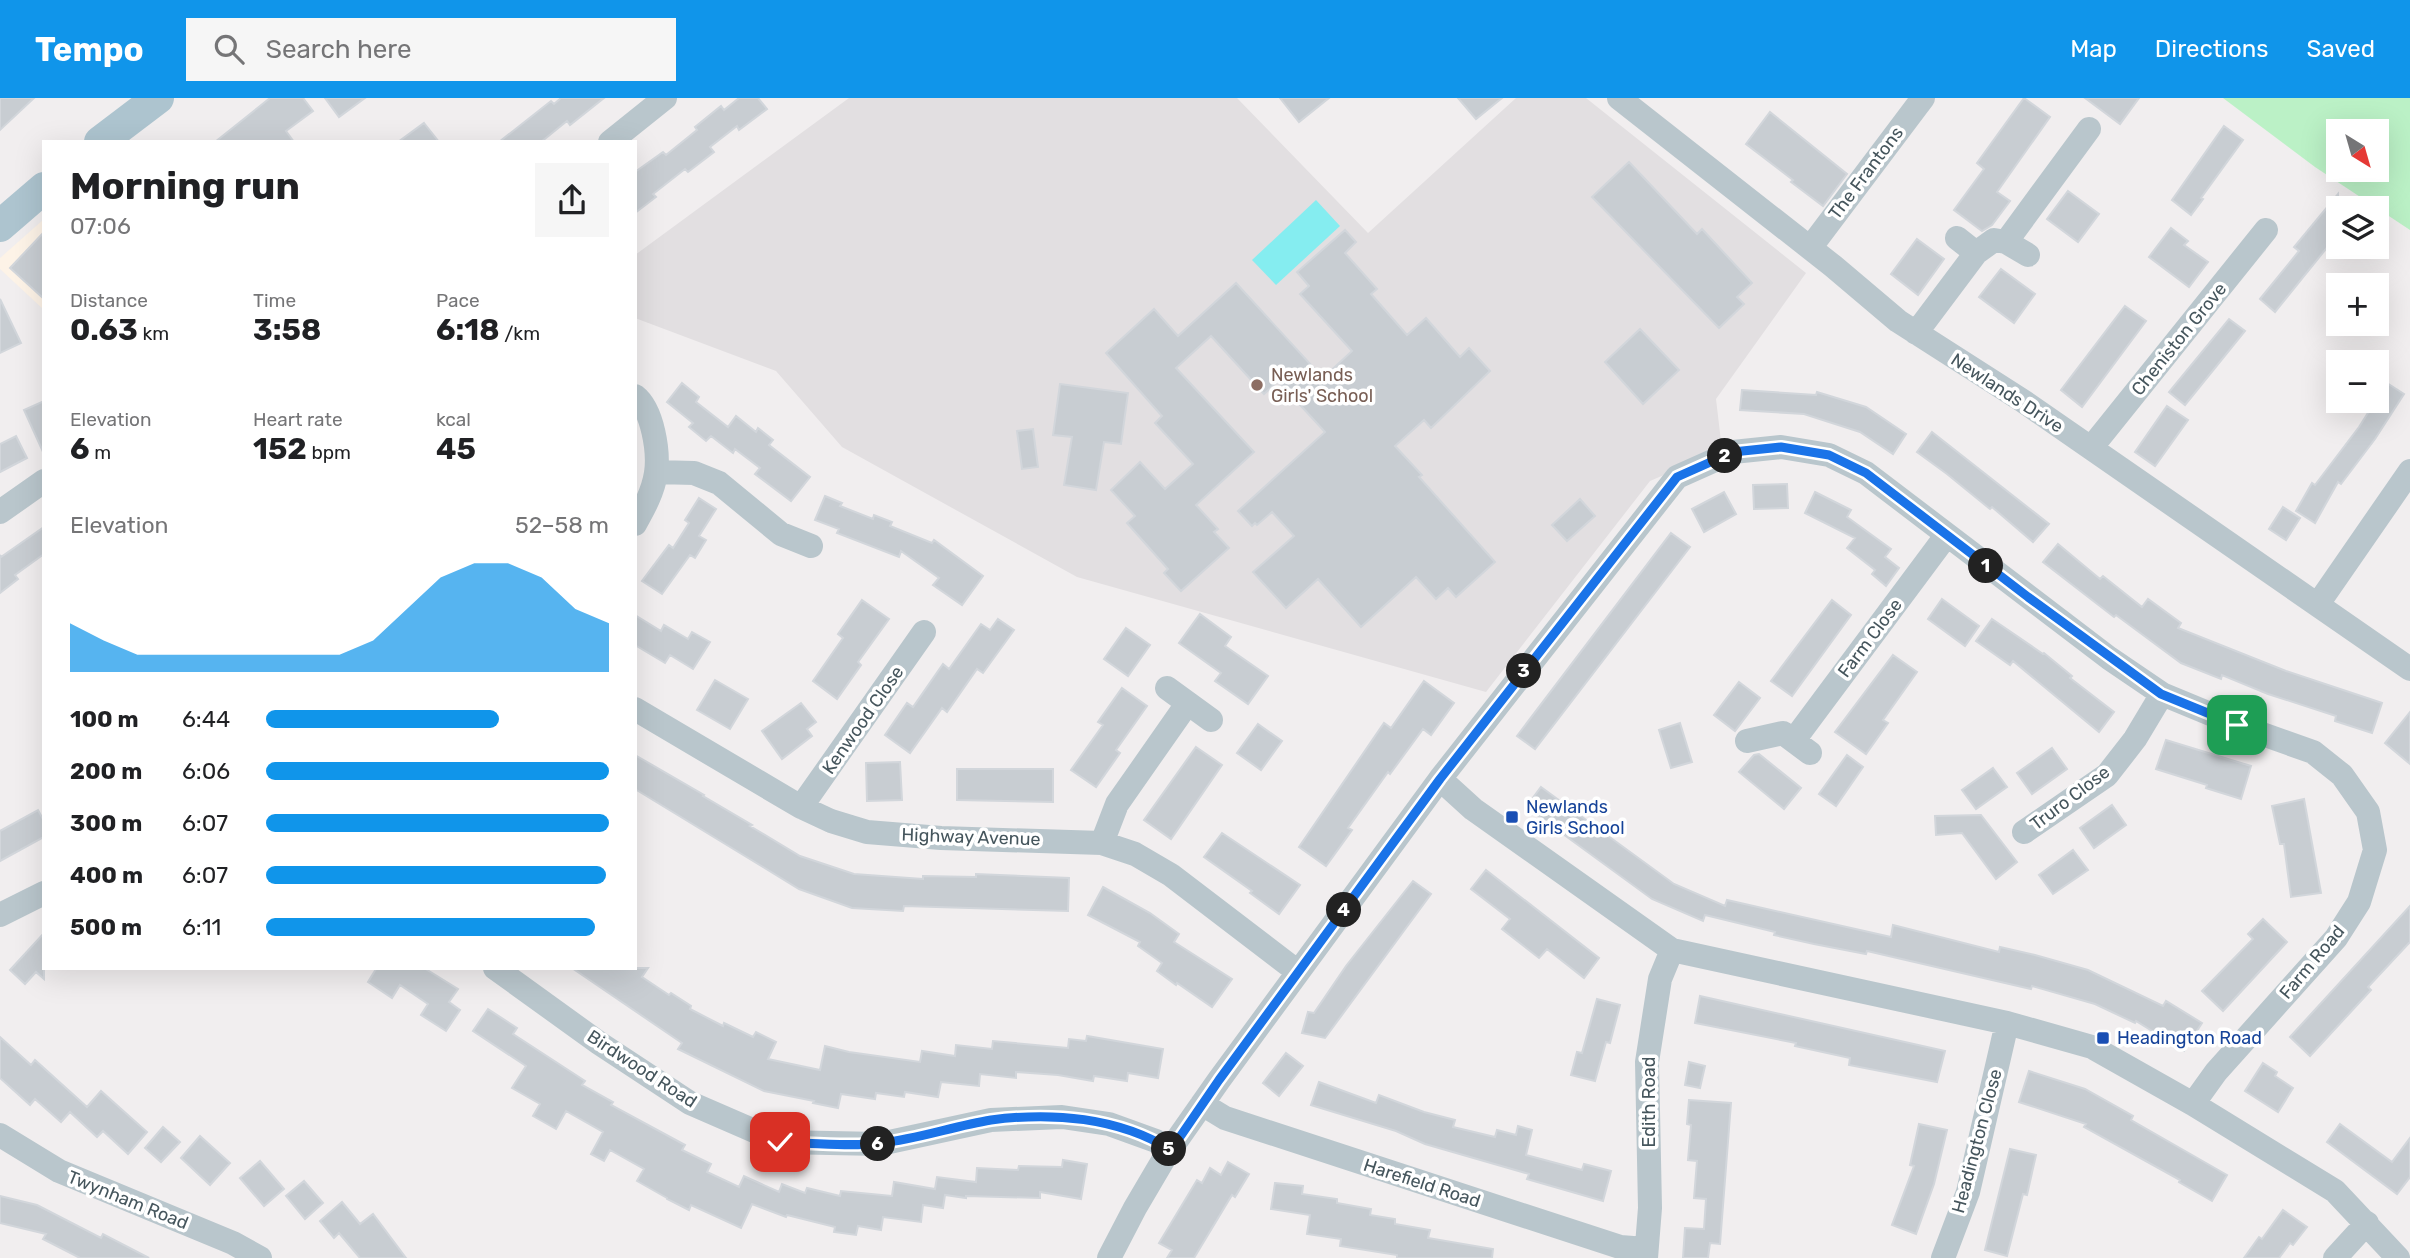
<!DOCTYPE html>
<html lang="en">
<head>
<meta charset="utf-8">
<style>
	body { margin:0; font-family:Rubik,sans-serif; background:#f6f6f6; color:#202124; height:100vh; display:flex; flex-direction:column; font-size:26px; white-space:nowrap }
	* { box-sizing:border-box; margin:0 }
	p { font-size:23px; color:#757577 }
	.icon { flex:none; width:38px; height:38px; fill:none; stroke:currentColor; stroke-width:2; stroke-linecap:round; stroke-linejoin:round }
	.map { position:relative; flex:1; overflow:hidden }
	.sheet { position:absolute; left:42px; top:42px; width:595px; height:830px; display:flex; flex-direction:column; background:#fff; border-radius:0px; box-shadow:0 7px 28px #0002 }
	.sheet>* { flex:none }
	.needle { width:46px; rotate:143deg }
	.fabs { position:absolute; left:2326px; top:21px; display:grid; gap:14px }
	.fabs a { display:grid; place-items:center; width:63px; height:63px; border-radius:0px; background:#fff; box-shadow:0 7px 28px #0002; font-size:35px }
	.pin { position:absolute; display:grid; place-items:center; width:60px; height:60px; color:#fff; margin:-30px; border-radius:14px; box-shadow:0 4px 10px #0006 }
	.km { position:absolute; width:35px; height:35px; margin:-18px; border-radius:50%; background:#222; color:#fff; font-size:19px; line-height:35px; text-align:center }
	.round { display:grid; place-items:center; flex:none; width:74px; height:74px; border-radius:0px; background:#f6f6f6 }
	.headline { display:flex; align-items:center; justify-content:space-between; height:119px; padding:0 28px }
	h1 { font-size:38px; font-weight:700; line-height:52px }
	.stats { display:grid; grid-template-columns:repeat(3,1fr); gap:10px; height:119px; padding:7px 28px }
	.stats div { display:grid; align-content:center }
	.stats b { font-size:30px; font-weight:700 }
	.stats small { font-size:19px; font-weight:400 }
	.stats p { font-size:19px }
	.chart { height:196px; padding:14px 28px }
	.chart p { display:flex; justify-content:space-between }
	.chart svg { width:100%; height:126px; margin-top:7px; fill:#1095ea; opacity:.7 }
	ul { padding:0 28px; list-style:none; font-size:23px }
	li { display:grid; grid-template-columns:112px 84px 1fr; align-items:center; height:52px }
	li i { height:18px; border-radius:9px; background:#1095ea }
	header { display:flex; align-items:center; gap:42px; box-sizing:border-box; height:98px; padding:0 35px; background:#1095ea; color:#fff }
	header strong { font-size:33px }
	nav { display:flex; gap:38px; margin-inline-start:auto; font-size:24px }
	.search { width:490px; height:63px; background:#f6f6f6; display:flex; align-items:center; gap:18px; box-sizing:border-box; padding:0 24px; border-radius:0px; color:#757577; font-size:26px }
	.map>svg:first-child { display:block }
</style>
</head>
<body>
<header>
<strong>Tempo</strong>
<div class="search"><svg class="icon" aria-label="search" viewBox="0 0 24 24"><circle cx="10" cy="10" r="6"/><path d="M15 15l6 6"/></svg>Search here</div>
<nav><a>Map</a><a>Directions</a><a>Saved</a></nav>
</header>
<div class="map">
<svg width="2410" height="1160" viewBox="0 0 2410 1160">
	<rect width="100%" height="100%" fill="#f1eeef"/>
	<path fill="#fdf3e7" d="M44,121v91l-44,-41v-11z"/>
	<path fill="#e2dfe1" d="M849,0h388l131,135 148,-135h70l220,175 -90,126 6,51 -72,31 -164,211 -409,-115 -235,-130 -66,-76 -141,-53v-63z"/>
	<path fill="#bbf1c6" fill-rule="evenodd" d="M2223,0h187v132l-95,-63zM2338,33h38v39h-38z"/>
	<path fill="#85edf0" d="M1316,102l24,26 -64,59 -24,-25z"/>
	<path fill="#c8cdd2" stroke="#d2d6db" stroke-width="2" d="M0,0h34l-34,32z
		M270,0h33l10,13 -27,20 8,11h-79z
		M325,0h40l-26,19z
		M561,0h43l-34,27 -3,-4 -26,21h-42l52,-41 3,3z
		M739,0h19l9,11 -28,21 -2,-4 -27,21 4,5 -26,20 -3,-3 -32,25 3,3 -21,16v-41l28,-20 3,3 31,-25 -2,-3 26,-21 3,4z
		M1280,0h49l-30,24z
		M1458,0h44l-26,21z
		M2024,0l26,19 -53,75 13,9 -18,24 -10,6 -28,-21 30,-41 -7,-6z
		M2085,0h54l-19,26z
		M1770,14l77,62 -24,32 -32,-24 2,-2 -47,-36z
		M424,25l15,19h-41z
		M2224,28l19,14 -42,58 2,1 -12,16 -19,-15z
		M1629,64l68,72 5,-5 50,54 -15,14 7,7 -25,24 -127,-131z
		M2068,93l31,23 -21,28 -31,-23z
		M2338,96v40l-63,78 -15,-13 39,-48 -5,-4z
		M2171,130l17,13 -4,4 24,17 -19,25 -40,-30z
		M1345,132l11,12 -11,11 32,36 -6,5 36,41 19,-17 34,39 9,-9 21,23 -59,57 -7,-8 -29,26 27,29 -3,2 76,85 -39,35 -8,-9 -12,11 -20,-22 -55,50 -43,-48 -32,29 -33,-36 41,-36 -22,-24 -15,13 -2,-2 -3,3 -14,-15 87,-79 -47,-51 -14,13 -53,-58 -35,32 78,84 -58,53 22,24 -4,3 15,16 -48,43 -17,-18 4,-4 -41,-46 8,-7 -24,-26 29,-28 25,27 28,-25 -38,-41 7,-7 -56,-63 48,-44 24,27 58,-53 87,95 29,-27 -52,-57 9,-8 -12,-14z
		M44,134v67l-34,-31z
		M1917,141l27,20 -26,36 -27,-21z
		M2001,171l34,25 -21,29 -35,-26z
		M0,201l21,44 -21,10z
		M2125,208l21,15 -64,86 -21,-17z
		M2229,221l16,12 -60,74 -16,-13z
		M1640,231l39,41 -36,34 -38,-42z
		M682,285l17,14 -3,5 32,25 8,-11 20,16 2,-4 15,12 -4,5 41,32 -19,24 -36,-27 5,-6 -25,-19 -2,4 -22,-17 -5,5 -17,-14 4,-4 -26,-21z
		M2387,285l17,11 -29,45 -34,45 -3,-2 -23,41 -19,-12 16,-28 3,2 44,-58z
		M1060,286l68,9 -7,51 -17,-2 -8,48 -32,-5 8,-48 -19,-2z
		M1742,292l74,5 1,-3 49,15 40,27 -13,20 -33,-22 -56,-18 -64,-4z
		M44,303v53l-20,-44z
		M2167,308l21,14 -33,46 -20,-14z
		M1033,331l5,38 -16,2 -5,-38z
		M1932,334l117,92 -16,18 -41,-35 -2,2 -43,-35 -30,-22z
		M16,338l11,22 -27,14v-28z
		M1787,386l1,24 -34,1 -1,-24z
		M1724,394l12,22 -32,18 -12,-23z
		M1815,394l36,18 -4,7 44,32 -6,8 14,11 -13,18 -14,-12 3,-4 -28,-22 8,-10 -50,-25z
		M825,398l17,7 -2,3 33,13 1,-4 18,7 -2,4 42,17 2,-3 49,36 -21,29 -29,-20 6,-7 -38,-27 -2,6 -62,-24 2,-4 -24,-9z
		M699,400l17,11 -17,27 7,4 -11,18 -5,-3 -28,39 -20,-13 27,-36 4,3 16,-25 -4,-3z
		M1580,401l15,17 -28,25 -15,-16z
		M2283,409l17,11 -14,22 -17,-11z
		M44,429v27l-29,21 3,4 -18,14v-38l1,2z
		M1671,435l19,14 -155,202 -18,-13z
		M2058,446l42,35 3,-3 39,31 6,-8 33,24 -3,5 108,43 96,32 -10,30 -37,-12 1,-5 -68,-22 -46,-19 -1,4 -40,-16 -65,-48 -2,2 -71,-55z
		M1942,501l37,27 -14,20 -37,-27z
		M862,502l27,19 -31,43 3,3 -24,34 -24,-18 30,-43 -5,-4z
		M1832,502l19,15 -59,81 -21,-15z
		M1200,516l31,23 -6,9 43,30 -20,28 -33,-23 6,-8 -42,-30z
		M635,517l26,16 3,-6 24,14 4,-7 18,10 -17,27 -23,-14 -5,8 -30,-18z
		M998,521l16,11 -31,43 -6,-4 -30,43 -5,-4 -32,45 -25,-18 22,-32 6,4 30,-43 6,5 32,-45 9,6z
		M1992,521l51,35 1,-1 28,23 -2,2 44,34 -15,20 -86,-71 -3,4 -34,-24z
		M1126,530l24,17 -22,31 -24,-17z
		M1893,557l24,17 -34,48 5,3 -22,31 -31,-22z
		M715,582l33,19 -18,30 -33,-19z
		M1424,583l30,22 -23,32 -8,-6 -33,45 -2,-2 -40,56 4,2 -26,36 -27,-19 85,-124 7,5z
		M1739,584l21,16 -25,33 -21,-16z
		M1122,590l25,18 -31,44 4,3 -24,34 -25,-17 32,-45 -5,-3z
		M801,605l15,19 -9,7 5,7 -30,23 -20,-28z
		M2410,614v52l-25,-21z
		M1680,625l12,39 -21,6 -12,-38z
		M1258,626l24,17 -21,29 -24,-17z
		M2166,642l85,26 -10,33 -35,-11 1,-3 -51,-16z
		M1196,649l26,18 -51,74 -27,-19z
		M2052,650l15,21 -35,25 -15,-21z
		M1759,656l42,34 -17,21 -45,-37 15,-17z
		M635,657l69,40 -1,1 49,29 -2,1 50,30 54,18 69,5v-3l53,1v-3l93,4 -1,33 -164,-5 -1,5 -51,-3 -53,-19 -164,-100z
		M1847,657l16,12 -27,39 -17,-12z
		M900,664l2,38 -35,1 -1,-38z
		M1993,670l14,19 -31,22 -14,-19z
		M957,671h96v33l-96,-2z
		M1541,689l133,97 51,22 2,-6 164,37 2,-12 106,27 1,-5 35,8 53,15 75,36 3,-5 36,22 -18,28 -48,-30 -1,2 -40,-19 -63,-18 -1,3 -164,-38 -1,3 -52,-10 -40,-9 1,-3 -70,-17 -2,6 -51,-22 -126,-92z
		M2304,701l17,94 -30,4 -7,-53h-4l-8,-38z
		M2112,707l14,20 -32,23 -14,-20z
		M38,712l6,11v16l-44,24v-30z
		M1981,717l36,47 -21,17 -34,-46 -26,2 -1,-19z
		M1222,735l78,52 -21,29 -29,-21 2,-2 -48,-34z
		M2073,752l15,20 -35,24 -14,-19z
		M1486,772l113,88 -15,20 -37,-29 -8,9 -37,-29 8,-10 -39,-30z
		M1413,783l18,13 -106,144 -23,-5 6,-21 6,1 32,-47z
		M1103,789l47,26 29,21 -5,8 58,37 -20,28 -35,-24 -1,2 -19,-14 5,-8 -24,-17 2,-4 -52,-27z
		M2410,808v36l-42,45 3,3 -61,66 -20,-19z
		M2263,821l24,23 -64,69 -21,-20 51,-52 -5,-5z
		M44,835v46l-8,-7 -11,12 -15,-14z
		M374,870h50l34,21 -9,13 11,8 -14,21 -25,-16 7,-11 -28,-19 -8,13 -24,-16 8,-13z
		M572,870h76l-6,9 27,18 2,-2 20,13 -1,3 33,17 1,-3 29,14 3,-5 20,10 -8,17 52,11 5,-24 24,6 71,10 2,-11 33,5 1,-11 36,4 1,-8 75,7 1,-9 17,2 1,-5 76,13 -5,29 -30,-5 -1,8 -33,-5 -1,5 -35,-6 -42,-3v6l-36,-4 -1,12 -38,-4 -3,15 -33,-5 -1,5 -28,-4 -1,6 -34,-5 -3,14 -25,-5 1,-2 -50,-10 -86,-42 4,-6z
		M1700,898l245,55 -8,31 -88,-17 1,-7 -55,-12 1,-3 -101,-20z
		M1597,901l23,6 -10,38 -4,-1 -11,39 -24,-6 6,-23 5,1z
		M488,911l29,19 -4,6 72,47 -3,4 31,17 -2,3 74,40 -3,5 29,14 -4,8 32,15 5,-11 35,16 3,-8 23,9 2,-5 33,8 1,-5 51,5 2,-14 41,7 2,-12 39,5 1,-14 41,2 1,-4 43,1 1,-7 24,4 -6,35 -41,-7v6l-74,-2v2l-21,-3 -2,13 -20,-3 -2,17 -38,-5 -2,13 -23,-4 -2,9 -22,-3 1,-5 -48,-12 -1,2 -34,-13 -11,24 -50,-23 -2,5 -22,-11v-1l-30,-17 7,-12 -34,-19 -6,11 -13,-7 12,-22 -37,-21 -10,18 -23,-13 7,-12 -28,-16 14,-22 -53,-35z
		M0,939l31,28 4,-5 52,47 14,-16 46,41 -19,22 -25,-23 -6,6 -27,-25 -9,10 -26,-23 -5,6 -30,-27z
		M1286,955l17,13 -24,30 -16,-13z
		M1689,964l16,4 -5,22 -15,-3z
		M2263,965l14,9 -2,4 18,12 -15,24 -33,-21z
		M2029,973l56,18 48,27 -2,4 96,55 -15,26 -33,-19 1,-2 -96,-53 2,-3 -67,-22z
		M1319,984l57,21 3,-8 45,17 31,8 -2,7 42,10 2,-7 19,5 2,-9 14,4 -6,25 56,15 2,-6 27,7 -8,30 -76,-22 2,-5 -104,-30 -29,-13 -85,-26z
		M1689,1002l42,3 -11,141 -10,-1 -2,15h-25l2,-30 19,1 2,-30 -12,-1 3,-37 -9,-1 3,-35 -4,-1z
		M1919,1026l28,6 -13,54 -18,50 -24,-9 22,-59 -4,-1z
		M2340,1026l52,38 18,-24v39l-13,17 -70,-52z
		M163,1029l17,15 -19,20 -16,-14z
		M200,1038l30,27 -20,22 -29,-27z
		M2010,1051l26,6 -9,40 -4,-1 -16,62 -22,-6z
		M260,1063l24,28 -20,17 -24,-28z
		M1228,1064l21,12 -14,23 -3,-2 -38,63h-27l5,-8 -13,-7 38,-63 5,3 8,-15 11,7z
		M304,1083l19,22 -18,16 -19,-23z
		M1275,1085l28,3 -1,8 35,5v4l34,6 -1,6 25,4v5l35,6 -2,8 65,11 -1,9h-95v-3l-57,-9 1,-7 -34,-5 3,-19 -39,-6z
		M0,1098l37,9 64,33 2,-4 46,24h-69l-37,-19 3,-5 -46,-11z
		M342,1104l18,22 13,-10 33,44h-46l-21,-25 -5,5 -14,-17z
		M2283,1112l24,17 -14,18 -3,-2 -11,15h-35l15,-21 3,2z"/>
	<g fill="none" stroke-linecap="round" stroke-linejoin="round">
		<path stroke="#b9c6cc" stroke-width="24" d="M1619,0l214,168 65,55 125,80 387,268
			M610,44l55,-44
			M1957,140l19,15
			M2006,144l83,-113
			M1810,150l113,-150
			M1916,235l60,-80 18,-13 12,2 22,13
			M635,298c18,14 24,56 21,77 -3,19 -12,35 -21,51
			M2091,350l175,-218
			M656,374l38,1 25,10 62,51 30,12
			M0,414l44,-31
			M2318,506l92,-133
			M1167,590l44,32
			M635,611l166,98 30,14 36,11 74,6 161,5 33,11 36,21 127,97
			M1794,642l152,-204
			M1747,643l36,-8 27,20
			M1440,681l33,30 199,141 335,73 85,24 101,57 142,87 63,67
			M801,709l123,-175
			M2024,734l83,-57 28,-36 27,-45
			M1102,745l15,-39 70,-100
			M0,817l44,-22
			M495,870l104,75 91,60 90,39 100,2 111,-24 71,-3 47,7 47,17 15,9
			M1202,1006l23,14 395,129 26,2
			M0,1037l59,36 174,72 27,15
			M1109,1160l26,-50 30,-51 54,-77 221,-301 237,-302 56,-25 48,-5 48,8 37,18 243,185 53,36 75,31 76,27 29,23 26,37 7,38 -16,52 -23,36 -120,134 -23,32
			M1646,1160l4,-50 -3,-146 13,-83 12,-29
			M1943,1160l25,-66 39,-169
			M2335,1160l32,-35"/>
		<path stroke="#adc4cf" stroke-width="32" d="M100,44l58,-44
			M0,128l44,-38"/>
	</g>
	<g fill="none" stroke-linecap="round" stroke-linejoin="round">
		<defs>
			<path id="route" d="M780,1044c32,1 70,5 101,1 37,-4 73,-17 110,-23 61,-8 127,-3 180,30l48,-70 221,-301 237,-302 56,-25 48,-5 48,8 37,18 162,124 133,97 76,31"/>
		</defs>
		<use href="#route" stroke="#fff" stroke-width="14"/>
		<use href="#route" stroke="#1a73e8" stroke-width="9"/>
	</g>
	<circle fill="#8d6e63" stroke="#fff" stroke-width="2.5" cx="1257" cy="287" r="7"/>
	<g fill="#1a4fb4" stroke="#fff" stroke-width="2.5">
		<rect x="1505" y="712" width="14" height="14" rx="3.5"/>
		<rect x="2096" y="933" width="14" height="14" rx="3.5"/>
	</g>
	<g text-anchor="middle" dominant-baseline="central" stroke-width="7" stroke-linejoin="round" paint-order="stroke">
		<g font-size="18" fill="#46565d" stroke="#fff">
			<text transform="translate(1866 75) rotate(-53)">The Frantons</text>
			<text transform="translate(2179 241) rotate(-51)">Cheniston Grove</text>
			<text transform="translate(2007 295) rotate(33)">Newlands Drive</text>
			<text transform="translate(1870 540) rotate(-53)">Farm Close</text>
			<text transform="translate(863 622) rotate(-55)">Kenwood Close</text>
			<text transform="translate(2070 700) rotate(-37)">Truro Close</text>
			<text transform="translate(971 739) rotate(2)">Highway Avenue</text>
			<text transform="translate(2312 864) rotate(-50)">Farm Road</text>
			<text transform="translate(642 971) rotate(33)">Birdwood Road</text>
			<text transform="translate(1649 1004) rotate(-90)">Edith Road</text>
			<text transform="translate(1977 1043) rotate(-75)">Headington Close</text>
			<text transform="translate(1422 1085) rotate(18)">Harefield Road</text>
			<text transform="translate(128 1102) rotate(22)">Twynham Road</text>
		</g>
		<g font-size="18" fill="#785e54" stroke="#fff" text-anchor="start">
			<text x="1271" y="277">Newlands<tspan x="1271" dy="21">Girls' School</tspan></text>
		</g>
		<g font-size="18" fill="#164399" stroke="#fff" text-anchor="start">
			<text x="1526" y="709">Newlands<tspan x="1526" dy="21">Girls School</tspan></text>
			<text x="2117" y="940">Headington Road</text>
		</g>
	</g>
</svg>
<div class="fabs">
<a><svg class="needle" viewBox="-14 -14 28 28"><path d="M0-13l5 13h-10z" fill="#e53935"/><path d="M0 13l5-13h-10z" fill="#757577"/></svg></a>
<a><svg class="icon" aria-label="layers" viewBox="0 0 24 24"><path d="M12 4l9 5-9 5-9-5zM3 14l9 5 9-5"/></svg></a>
<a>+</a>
<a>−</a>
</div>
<div class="pin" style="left:2237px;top:627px;background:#1e9e55"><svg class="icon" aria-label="arrive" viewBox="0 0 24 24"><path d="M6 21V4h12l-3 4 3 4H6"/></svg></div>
<div class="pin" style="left:780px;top:1044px;background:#d93025"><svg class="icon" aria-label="check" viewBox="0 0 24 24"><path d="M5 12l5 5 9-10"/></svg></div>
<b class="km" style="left:1986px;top:468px">1</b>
<b class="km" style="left:1725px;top:358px">2</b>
<b class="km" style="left:1524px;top:573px">3</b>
<b class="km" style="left:1344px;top:812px">4</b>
<b class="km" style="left:1169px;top:1051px">5</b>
<b class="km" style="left:878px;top:1046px">6</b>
<section class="sheet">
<div class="headline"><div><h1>Morning run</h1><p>07:06</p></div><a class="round"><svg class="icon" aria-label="share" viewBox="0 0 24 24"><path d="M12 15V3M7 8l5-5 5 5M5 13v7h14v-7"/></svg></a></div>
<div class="stats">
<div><p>Distance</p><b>0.63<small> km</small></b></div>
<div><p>Time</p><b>3:58</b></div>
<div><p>Pace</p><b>6:18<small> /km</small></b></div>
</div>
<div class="stats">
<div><p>Elevation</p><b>6<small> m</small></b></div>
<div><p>Heart rate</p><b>152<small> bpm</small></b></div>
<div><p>kcal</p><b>45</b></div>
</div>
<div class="chart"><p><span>Elevation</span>52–58 m</p>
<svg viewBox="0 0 160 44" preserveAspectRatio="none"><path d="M0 44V27L10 33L20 38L30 38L40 38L50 38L60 38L70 38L80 38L90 33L100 22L110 11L120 6L130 6L140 11L150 22L160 27V44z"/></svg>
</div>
<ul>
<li><b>100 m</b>6:44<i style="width:68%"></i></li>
<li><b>200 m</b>6:06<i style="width:100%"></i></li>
<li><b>300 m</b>6:07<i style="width:100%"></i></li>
<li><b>400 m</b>6:07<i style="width:99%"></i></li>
<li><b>500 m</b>6:11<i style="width:96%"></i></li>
</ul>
</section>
</div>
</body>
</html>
